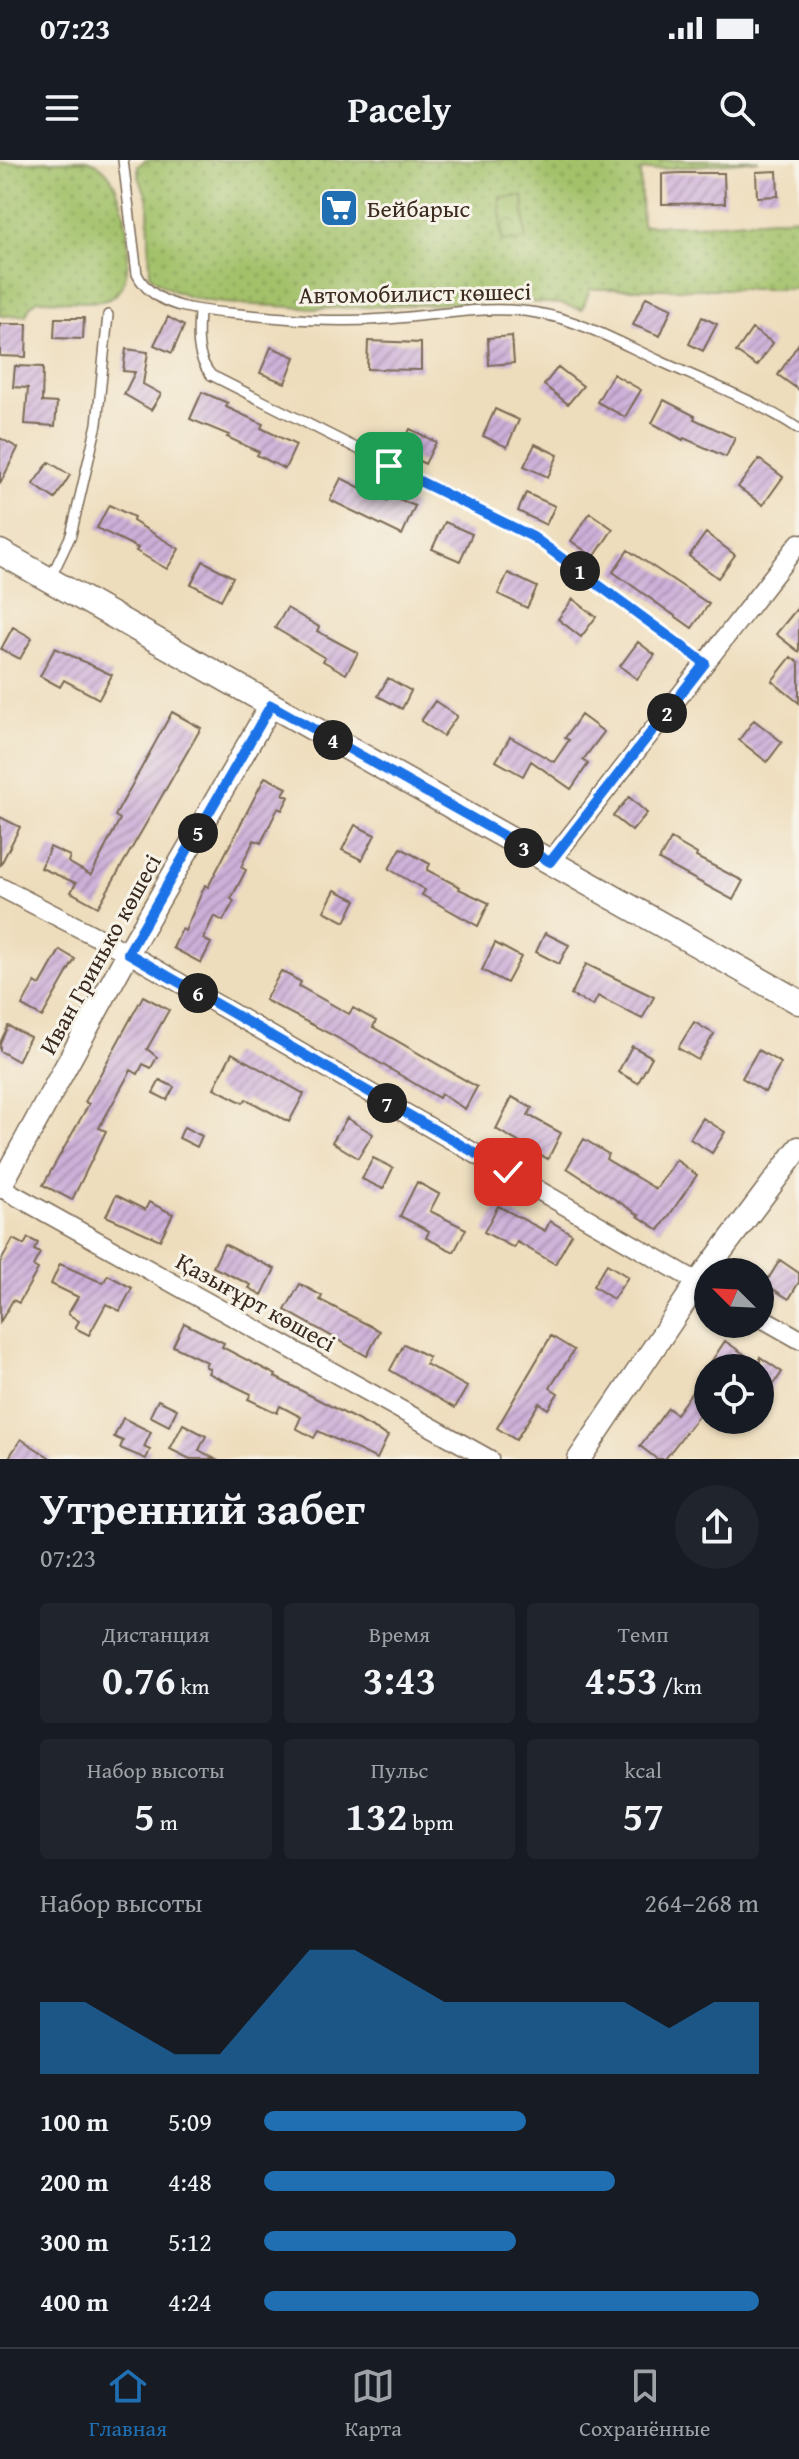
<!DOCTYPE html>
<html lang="ru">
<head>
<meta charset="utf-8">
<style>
	body { margin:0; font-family:"Gentium Book Plus",serif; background:#20242c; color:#f1f3f6; height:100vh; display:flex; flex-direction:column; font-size:30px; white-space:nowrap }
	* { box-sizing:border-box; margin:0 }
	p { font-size:26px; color:#9ea1a6 }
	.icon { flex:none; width:44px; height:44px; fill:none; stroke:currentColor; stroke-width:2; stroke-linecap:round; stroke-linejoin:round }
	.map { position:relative; height:1299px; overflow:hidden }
	.drawer { display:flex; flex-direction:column; background:#171b24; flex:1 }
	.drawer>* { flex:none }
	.needle { width:52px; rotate:294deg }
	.tools { position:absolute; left:694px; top:1098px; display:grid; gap:16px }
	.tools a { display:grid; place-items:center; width:80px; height:80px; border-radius:50%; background:#171b24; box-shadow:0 2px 6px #0004; font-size:40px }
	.pin { position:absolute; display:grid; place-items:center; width:68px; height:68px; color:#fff; margin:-34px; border-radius:16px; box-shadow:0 4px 12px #0006 }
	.km { position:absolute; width:40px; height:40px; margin:-20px; border-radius:50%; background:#222; color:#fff; font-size:22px; line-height:40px; text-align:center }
	.round { display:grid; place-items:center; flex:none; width:84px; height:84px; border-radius:42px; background:#20242c }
	.head { display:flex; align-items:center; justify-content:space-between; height:136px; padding:0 40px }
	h1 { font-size:44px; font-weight:800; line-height:60px }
	.figures { display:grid; grid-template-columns:repeat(3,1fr); gap:12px; height:136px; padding:8px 40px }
	.figures div { display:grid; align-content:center; border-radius:8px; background:#20242c; text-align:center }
	.figures b { font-size:40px; font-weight:800 }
	.figures small { font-size:22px; font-weight:400 }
	.figures p { font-size:22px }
	.chart { height:224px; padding:16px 40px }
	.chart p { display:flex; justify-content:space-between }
	.chart svg { width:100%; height:144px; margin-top:8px; fill:#1f6fb2; opacity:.7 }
	ul { padding:0 40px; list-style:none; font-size:26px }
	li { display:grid; grid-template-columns:128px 96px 1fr; align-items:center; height:60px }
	li i { height:20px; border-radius:10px; background:#1f6fb2 }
	.status { display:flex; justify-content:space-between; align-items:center; height:56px; padding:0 40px; background:#171b24; direction:ltr }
	.status svg { height:22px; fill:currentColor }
	header { display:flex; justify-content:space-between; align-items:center; height:104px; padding:0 40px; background:#171b24; font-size:36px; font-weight:800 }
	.dock { display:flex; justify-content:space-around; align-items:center; height:112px; border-top:2px solid #363941; background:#171b24; font-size:22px; color:#9ea1a6 }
	.dock a { display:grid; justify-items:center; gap:4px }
	.dock .selected { color:#1f6fb2 }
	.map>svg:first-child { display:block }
</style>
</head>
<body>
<div class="status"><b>07:23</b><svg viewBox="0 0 49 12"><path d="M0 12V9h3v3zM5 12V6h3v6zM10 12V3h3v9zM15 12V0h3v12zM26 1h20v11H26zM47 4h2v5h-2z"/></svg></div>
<header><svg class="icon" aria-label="menu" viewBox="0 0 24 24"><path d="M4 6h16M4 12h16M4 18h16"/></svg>Pacely<svg class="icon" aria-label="search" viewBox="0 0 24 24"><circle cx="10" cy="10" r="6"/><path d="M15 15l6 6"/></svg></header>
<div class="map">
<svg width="799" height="1299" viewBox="0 0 799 1299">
	<defs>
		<pattern id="grass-dots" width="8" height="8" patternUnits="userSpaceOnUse" patternTransform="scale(2)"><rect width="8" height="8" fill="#a2c169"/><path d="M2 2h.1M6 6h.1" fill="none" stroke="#859d56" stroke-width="1.8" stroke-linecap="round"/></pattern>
		<pattern id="park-crowns" width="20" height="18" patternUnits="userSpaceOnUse" patternTransform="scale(2)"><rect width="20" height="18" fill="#a2c169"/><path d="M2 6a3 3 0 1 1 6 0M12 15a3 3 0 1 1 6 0" fill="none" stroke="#859d56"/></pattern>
		<pattern id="building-hatch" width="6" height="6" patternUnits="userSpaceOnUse" patternTransform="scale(2)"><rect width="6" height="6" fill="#cdb0d9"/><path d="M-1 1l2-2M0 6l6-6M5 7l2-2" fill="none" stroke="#a88faf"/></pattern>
	</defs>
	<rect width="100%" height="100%" fill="#f7f3e8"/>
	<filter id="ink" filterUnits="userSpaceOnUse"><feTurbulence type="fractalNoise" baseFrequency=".0125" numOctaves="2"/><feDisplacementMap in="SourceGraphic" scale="16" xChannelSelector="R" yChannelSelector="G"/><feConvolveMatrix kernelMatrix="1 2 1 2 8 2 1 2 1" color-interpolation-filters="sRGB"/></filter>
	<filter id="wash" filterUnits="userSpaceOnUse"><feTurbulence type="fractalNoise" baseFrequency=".006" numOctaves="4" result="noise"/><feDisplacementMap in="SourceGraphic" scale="32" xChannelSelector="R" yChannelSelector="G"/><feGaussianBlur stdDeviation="1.8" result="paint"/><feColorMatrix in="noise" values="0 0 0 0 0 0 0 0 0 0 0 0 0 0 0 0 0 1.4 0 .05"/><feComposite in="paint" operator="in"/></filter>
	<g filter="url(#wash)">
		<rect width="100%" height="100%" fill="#eeddbc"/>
		<path fill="url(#grass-dots)" stroke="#6e7644" stroke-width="2" d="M85,0c9,2 15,4 21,11 20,22 36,109 5,127 -15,8 -54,1 -73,2l-8,6 -4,9 -26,1v-153z
			M146,0h613l-119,11 2,54h54l103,-8v72h-209l-8,21 -20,-6 -50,-3 -200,8c-51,-8 -123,4 -162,-34l-2,-75 -10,-26v-8z"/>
		<path fill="url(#park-crowns)" stroke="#6e7644" stroke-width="2" d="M523,36l3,44 -24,1 -2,-43z"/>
		<g id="blocks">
			<path fill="url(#building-hatch)" d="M777,11l1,25 -21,1 -1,-25z
				M681,13h43l1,30 -63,1v-30z
				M332,37h13l1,23h-12z
				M646,137l26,11 -12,28 -27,-11z
				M168,157l16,9 -12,27 -18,-8z
				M702,157l15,7 -14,27 -14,-7z
				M55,158h29l-1,21 -29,-1z
				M0,164h27l-1,33 -26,-1z
				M752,169l21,14 -16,23 -21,-14z
				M512,176l2,27 -25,2 -1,-27z
				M368,181l53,2v27l-54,-1z
				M799,183v47l-21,-15z
				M271,187l24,10 -10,26 -25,-10z
				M126,189l22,3 -5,32 18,10 -10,16 -27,-16 11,-22 -12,-1z
				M15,206l28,1 -1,35 15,1 -2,23 -30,-2 3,-36 -15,-1z
				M558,207l25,19 -15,18 -24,-19z
				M613,214l28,16 -16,27 -28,-15z
				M202,232l26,11 -2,4 37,17 -2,4 35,17 -11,24 -28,-14 2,-3 -32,-15 2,-2 -39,-16z
				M664,240l31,16 -1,3 41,19 -9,19 -42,-19 -1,2 -31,-17z
				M495,249l24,11 -12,27 -24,-11z
				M410,269l26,13 -11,22 -26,-13z
				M0,278l18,10 -18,36z
				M535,284l23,11 -10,22 -24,-11z
				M759,299l24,18 -20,28 -25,-18z
				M49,302l21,13 -15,24 -22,-15z
				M341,318l46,23 3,-6 25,11 -13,29 -72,-35z
				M526,333l29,13 -9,19 -28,-14z
				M109,345l25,12 -1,4 46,28 -12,20 -31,-18 2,-3 -41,-20z
				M590,353l23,16 -19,28 -23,-16z
				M445,362l27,12 -12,27 -28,-12z
				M706,373l29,22 -17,23 -29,-22z
				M628,390l81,54 -17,24 -79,-56z
				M203,401l30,16 -12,23 -30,-16z
				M508,413l29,14 -10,21 -29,-14z
				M573,439l23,18 -15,20 -23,-18z
				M799,446v46l-23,-18z
				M287,448l32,19 -2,4 41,22 -12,21 -23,-13 2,-3 -50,-30z
				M13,467l19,11 -12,21 -19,-10z
				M638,482l17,13 -18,24 -17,-13z
				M55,488l57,27 -13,24 -35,-19 -4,7 -20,-11z
				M791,497l8,6v40l-27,-22z
				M388,518l23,13 -9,18 -24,-13z
				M435,541l22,15 -14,20 -22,-15z
				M172,552l29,16 -103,179 -27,-15 5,-9 -35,-15 9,-21 20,9 -2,6 23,13 29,-56 -5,-3z
				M581,555l23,17 -21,28 5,4 -17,25 -40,-28 -8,15 -27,-15 14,-24 44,25 15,-22 -4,-2z
				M754,560l28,22 -15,20 -28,-22z
				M265,617l22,11 -4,6 6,3 -7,13 -4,-2 -17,35 -7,-3 -13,27 5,3 -15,29 3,2 -11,20 -9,-5 -11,23 8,4 -10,20 -28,-15 9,-19 3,2 20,-46 3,2z
				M629,637l18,16 -15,18 -19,-15z
				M0,657l20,10 -20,39z
				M355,665l20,10 -13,25 -20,-10z
				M671,679l26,15 -1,3 47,24 -10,19 -74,-40z
				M401,688l29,16 -3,6 33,17 -1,2 30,14 -11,23 -56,-31 3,-5 -36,-21z
				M335,730l21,10 -11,22 -21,-11z
				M545,773l24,12 -10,19 -23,-12z
				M495,783l26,14 -14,26 -25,-13z
				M60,790l15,9 -33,58 -20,-11 13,-24 5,3z
				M586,804l68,33 -12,22 -44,-23 -5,10 -22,-11z
				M281,811l20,11 -2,4 50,28 4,-6 23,13 -3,6 104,60 -12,22 -24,-15 -2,4 -103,-61 -71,-37z
				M143,836l26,14 -22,39 10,8 -6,11 -8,-4 -5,10 -7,-4 -32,58 7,3 -34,69 -29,-15 46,-81 -4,-2z
				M694,862l20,12 -16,26 -20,-12z
				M8,866l22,11 -12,24 -18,-10v-8z
				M632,886l20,11 -14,26 -20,-11z
				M758,890l23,13 -16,29 -23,-14z
				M232,893l72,41 -15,28 -43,-23 -3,4 -29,-15z
				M160,920l14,7 -7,13 -14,-7z
				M512,937l20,11 -4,7 33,18 -13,26 -52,-30z
				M347,958l26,16 -15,24 -26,-16z
				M703,958l22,14 -13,21 -22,-14z
				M184,967l18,9 -5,11 -18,-9z
				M584,979l24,15 -2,5 50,30 20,-29 21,15 -38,55 -21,-14 1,-1 -72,-47z
				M373,998l20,10 -10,21 -21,-10z
				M417,1022l22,12 -9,17 36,18 -12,23 -28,-14 3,-7 -29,-15z
				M116,1035l29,15 4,-8 24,12 -13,26 -54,-24z
				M498,1046l47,25 5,-10 22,13 -17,30 -38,-22 -3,6 -30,-16z
				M28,1078l10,5 -4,7 6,3 -7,13 5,3 -19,34 -6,-3 -13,22v-59l13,-24 11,6z
				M224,1084l51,25 -13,26 -13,-7 2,-3 -38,-18z
				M780,1100l19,13v9l-10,17 -24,-15z
				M60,1104l43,19 5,-8 24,13 -12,23 -14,-7 -17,31 -14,-7 4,-7 -11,-7 10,-17 -27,-13z
				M607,1104l21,13 -15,22 -20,-13z
				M300,1124l22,12 -2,4 60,31 -13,25 -82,-46z
				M184,1163l40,20 -2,4 54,28 -1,2 113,59 -11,23 -59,-28 -4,7 -18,-10 5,-11 -21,-11 -3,7 -29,-14 3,-5 -43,-21 2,-4 -5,-3 2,-4 -34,-16z
				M551,1176l23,14 -24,38 8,5 -10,16 -9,-6 -23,37 -19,-12z
				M725,1181l35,24v-8l22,15 -22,33v-37h-53z
				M404,1184l25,13 -3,7 41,23 -12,21 -65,-38z
				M708,1210v39l-6,8 -3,-2 -34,44h-8l-17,-13 28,-38 8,6z
				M158,1240l19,9 -8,17 -19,-10z
				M123,1258l28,14 -7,15 6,3 -4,9 -26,-11 3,-7 -9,-4z
				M183,1264l23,12 -7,14 16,9h-25l-20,-10z
				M21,1279l31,20h-44z"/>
		</g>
	</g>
	<g filter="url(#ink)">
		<use href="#blocks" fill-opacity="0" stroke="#7a6955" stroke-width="2"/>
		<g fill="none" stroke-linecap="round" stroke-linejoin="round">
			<defs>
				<path id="service" d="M123,0l14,114c18,36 67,37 102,40 49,5 97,9 146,5 50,-3 103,-15 152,-6 44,7 85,31 125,49 46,21 95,39 137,67
					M199,151c-1,23 -4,45 12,64l322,162 172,126
					M51,417l20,-42 26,-111 11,-109"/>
				<path id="minor" d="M550,702l249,-319
					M0,727l128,66 580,335
					M0,1027l489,272
					M760,1157l39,22"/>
				<path id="tertiary" d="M0,1027l128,-234 143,-248
					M579,1299l119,-177 101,-134"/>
				<path id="secondary" d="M0,392l799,450"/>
			</defs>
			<use href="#service" stroke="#7a6955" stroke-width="12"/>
			<use href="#minor" stroke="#7a6955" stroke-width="21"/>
			<use href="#tertiary" stroke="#7a6955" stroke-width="25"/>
			<use href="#secondary" stroke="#7a6955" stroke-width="27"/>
			<use href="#service" stroke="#fff" stroke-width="9"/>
			<use href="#minor" stroke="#fff" stroke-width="18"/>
			<use href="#tertiary" stroke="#fff" stroke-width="22"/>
			<use href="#secondary" stroke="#fff" stroke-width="24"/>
		</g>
	</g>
	<g fill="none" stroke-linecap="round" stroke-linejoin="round" filter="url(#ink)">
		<defs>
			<path id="route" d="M389,306l144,71 172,126 -155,199 -279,-157 -143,248 380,219"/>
		</defs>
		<use href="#route" stroke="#fff" stroke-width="16"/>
		<use href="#route" stroke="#1a73e8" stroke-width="10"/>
	</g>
	<defs>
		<symbol id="supermarket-square" viewBox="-11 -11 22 22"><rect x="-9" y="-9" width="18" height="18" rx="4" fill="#1f6fb2" stroke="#f7f3e8"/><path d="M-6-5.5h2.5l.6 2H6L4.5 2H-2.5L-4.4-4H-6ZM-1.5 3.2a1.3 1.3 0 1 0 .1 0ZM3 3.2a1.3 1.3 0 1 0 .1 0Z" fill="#fff"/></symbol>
	</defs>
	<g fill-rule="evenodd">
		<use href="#supermarket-square" x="317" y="26" width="44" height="44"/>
	</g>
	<g text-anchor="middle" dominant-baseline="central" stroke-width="6" stroke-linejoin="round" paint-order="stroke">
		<g font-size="24" fill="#3b2a1e" stroke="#f7f3e8" text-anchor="start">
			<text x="367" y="48">Бейбарыс</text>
		</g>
		<g font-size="24" fill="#3b2a1e" stroke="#f7f3e8">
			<text transform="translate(415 133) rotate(-1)">Автомобилист көшесі</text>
			<text transform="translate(100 794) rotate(-61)">Иван Гринько көшесі</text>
			<text transform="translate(256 1142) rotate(29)">Қазығұрт көшесі</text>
		</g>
	</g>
</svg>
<div class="tools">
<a><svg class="needle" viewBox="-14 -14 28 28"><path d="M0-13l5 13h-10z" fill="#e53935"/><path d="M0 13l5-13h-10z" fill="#9ea1a6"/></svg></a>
<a><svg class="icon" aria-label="locate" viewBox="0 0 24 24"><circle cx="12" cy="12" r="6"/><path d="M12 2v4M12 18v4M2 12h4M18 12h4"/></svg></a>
</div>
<div class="pin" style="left:389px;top:306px;background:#1e9e55"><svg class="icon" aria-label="arrive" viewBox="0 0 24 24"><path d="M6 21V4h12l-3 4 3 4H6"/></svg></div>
<div class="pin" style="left:508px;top:1012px;background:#d93025"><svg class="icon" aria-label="check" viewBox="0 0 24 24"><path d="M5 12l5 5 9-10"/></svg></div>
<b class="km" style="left:580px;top:411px">1</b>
<b class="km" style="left:667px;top:553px">2</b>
<b class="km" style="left:524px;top:688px">3</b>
<b class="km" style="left:333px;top:580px">4</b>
<b class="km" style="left:198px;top:673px">5</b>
<b class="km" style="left:198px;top:833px">6</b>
<b class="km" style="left:387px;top:943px">7</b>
</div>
<section class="drawer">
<div class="head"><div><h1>Утренний забег</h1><p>07:23</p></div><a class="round"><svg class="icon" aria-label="share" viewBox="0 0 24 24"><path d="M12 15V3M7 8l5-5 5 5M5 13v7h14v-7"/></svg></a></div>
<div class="figures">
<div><p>Дистанция</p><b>0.76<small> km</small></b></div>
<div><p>Время</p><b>3:43</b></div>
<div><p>Темп</p><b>4:53<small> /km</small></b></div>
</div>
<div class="figures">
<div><p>Набор высоты</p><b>5<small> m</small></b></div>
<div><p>Пульс</p><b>132<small> bpm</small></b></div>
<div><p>kcal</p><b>57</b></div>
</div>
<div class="chart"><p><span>Набор высоты</span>264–268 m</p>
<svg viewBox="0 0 160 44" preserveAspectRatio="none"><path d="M0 44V22L10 22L20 30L30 38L40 38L50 22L60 6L70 6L80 14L90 22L100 22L110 22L120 22L130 22L140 30L150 22L160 22V44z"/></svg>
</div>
<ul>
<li><b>100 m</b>5:09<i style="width:53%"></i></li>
<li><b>200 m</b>4:48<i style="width:71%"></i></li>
<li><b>300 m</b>5:12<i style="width:51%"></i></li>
<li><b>400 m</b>4:24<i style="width:100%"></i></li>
</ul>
</section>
<nav class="dock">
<a class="selected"><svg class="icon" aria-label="home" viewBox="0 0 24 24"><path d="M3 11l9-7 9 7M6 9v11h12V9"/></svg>Главная</a>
<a><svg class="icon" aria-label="map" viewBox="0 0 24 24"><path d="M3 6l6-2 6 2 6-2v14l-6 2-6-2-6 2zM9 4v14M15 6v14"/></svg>Карта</a>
<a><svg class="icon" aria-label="saved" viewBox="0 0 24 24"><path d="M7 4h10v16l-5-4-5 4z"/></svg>Сохранённые</a>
</nav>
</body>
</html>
